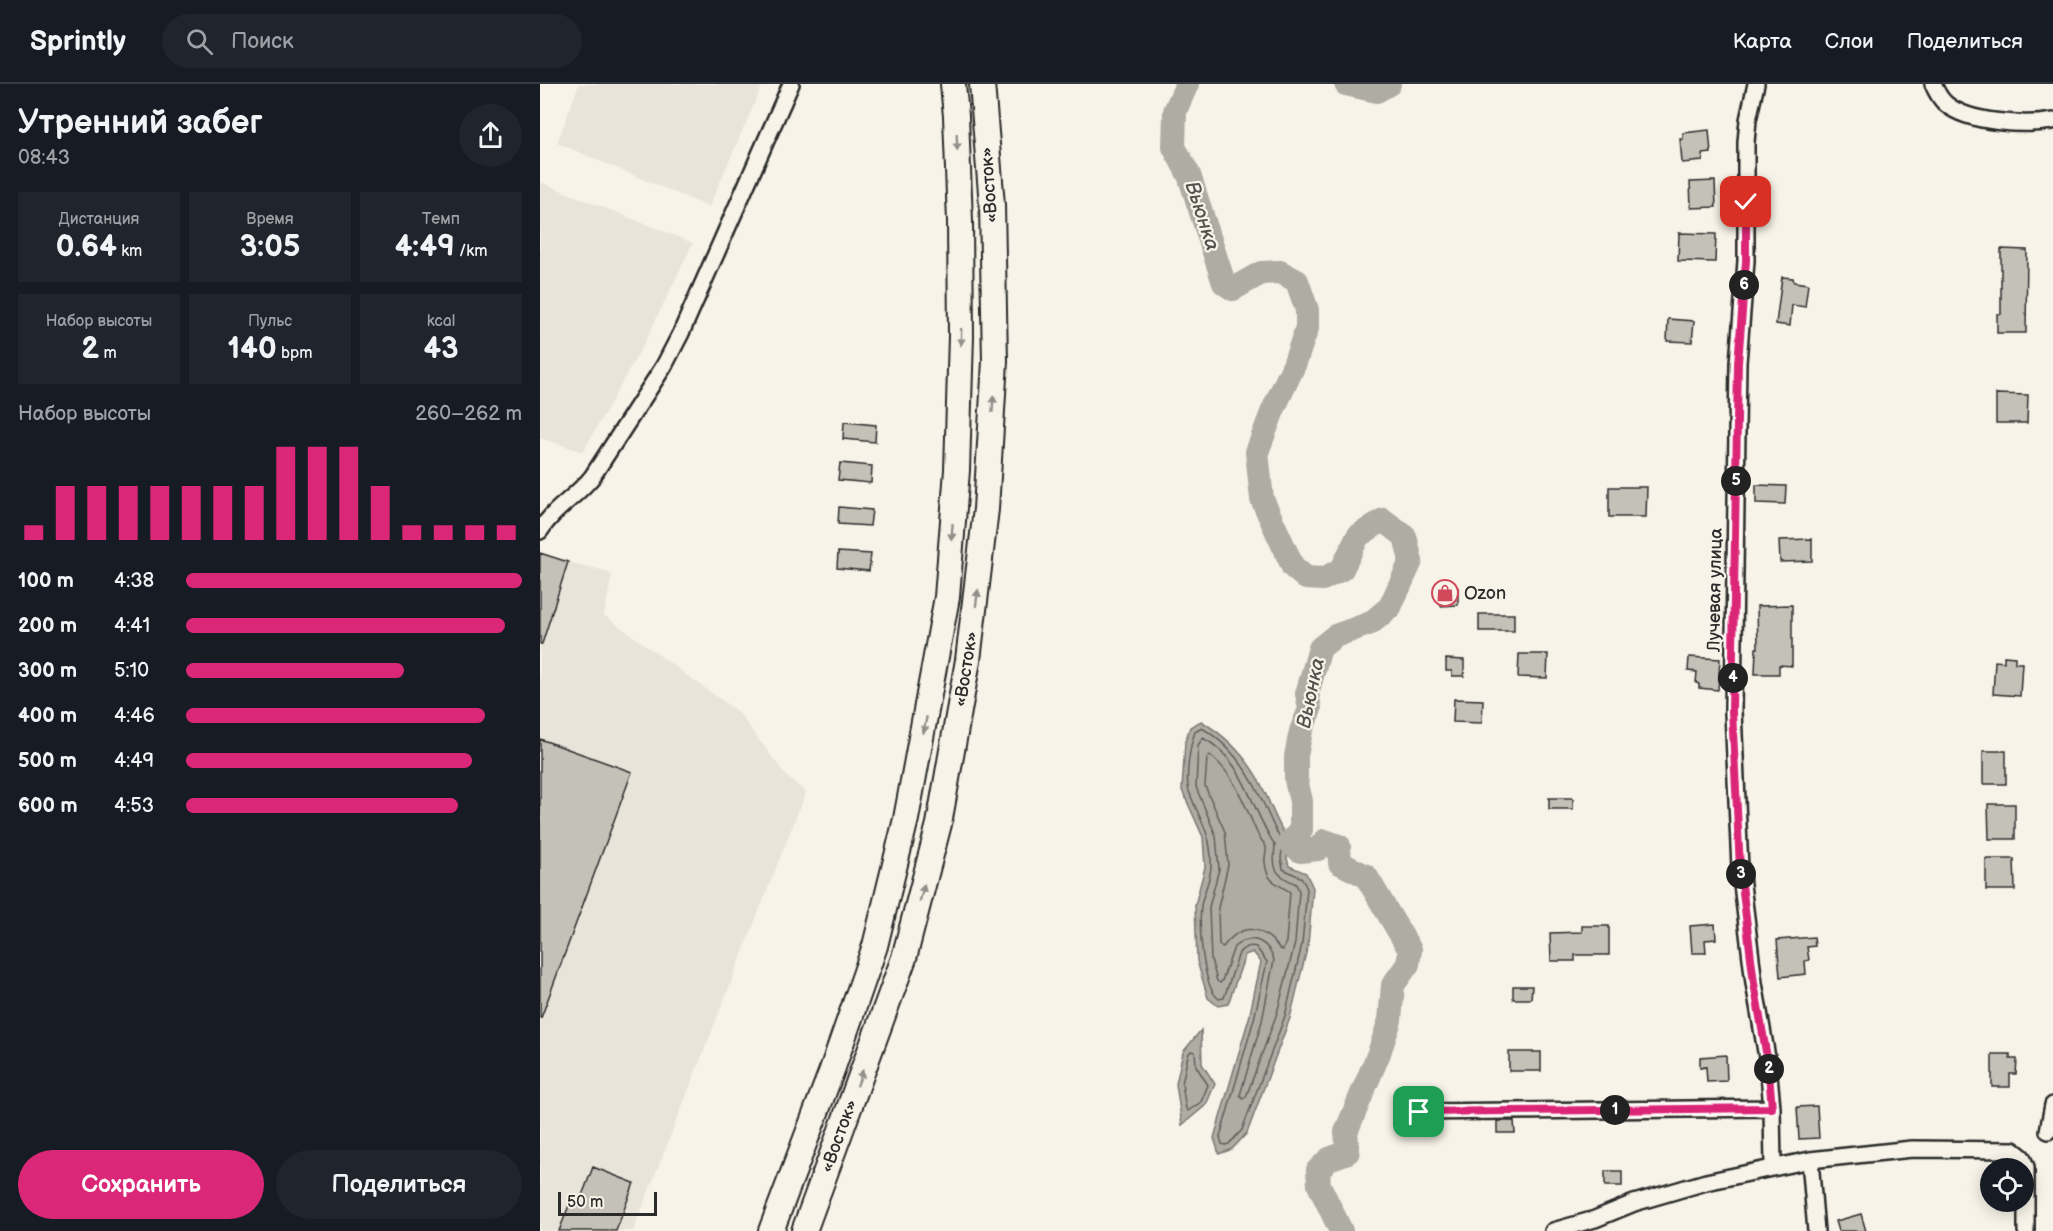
<!DOCTYPE html>
<html lang="ru">
<head>
<meta charset="utf-8">
<style>
	body { margin:0; font-family:"Balsamiq Sans",sans-serif; background:#20242c; color:#f1f3f6; height:100vh; display:flex; flex-direction:column; font-size:22px; white-space:nowrap }
	* { box-sizing:border-box; margin:0 }
	p { font-size:20px; color:#9ea1a6 }
	.icon { flex:none; width:33px; height:33px; fill:none; stroke:currentColor; stroke-width:2; stroke-linecap:round; stroke-linejoin:round }
	.map { position:relative; flex:1; overflow:hidden }
	.details { display:flex; flex-direction:column; background:#171b24; width:540px }
	.details>* { flex:none }
	.tools { position:absolute; left:1440px; top:1074px; display:grid; gap:12px }
	.tools a { display:grid; place-items:center; width:54px; height:54px; border-radius:50%; background:#171b24; box-shadow:0 3px 15px #0003; font-size:30px }
	.scale { position:absolute; left:18px; bottom:15px; width:99px; box-sizing:border-box; padding-left:6px; border:3px solid #2b2b2b; border-top:0; font-size:16px; line-height:21px; white-space:nowrap; color:#2b2b2b; -webkit-text-stroke:4px #f7f3e8; paint-order:stroke }
	.pin { position:absolute; display:grid; place-items:center; width:51px; height:51px; color:#fff; margin:-26px; border-radius:12px; box-shadow:0 3px 9px #0006 }
	.km { position:absolute; width:30px; height:30px; margin:-15px; border-radius:50%; background:#222; color:#fff; font-size:16px; line-height:30px; text-align:center }
	.round { display:grid; place-items:center; flex:none; width:63px; height:63px; border-radius:32px; background:#20242c }
	.headline { display:flex; align-items:center; justify-content:space-between; height:102px; padding:0 18px }
	h1 { font-size:33px; font-weight:600; line-height:45px }
	.stats { display:grid; grid-template-columns:repeat(3,1fr); gap:9px; height:102px; padding:6px 18px }
	.stats div { display:grid; align-content:center; border-radius:0px; background:#20242c; text-align:center }
	.stats b { font-size:30px; font-weight:600 }
	.stats small { font-size:16px; font-weight:400 }
	.stats p { font-size:16px }
	.chart { height:168px; padding:12px 18px }
	.chart p { display:flex; justify-content:space-between }
	.chart svg { width:100%; height:108px; margin-top:6px; stroke:#db2777; stroke-width:6 }
	.button { display:flex; gap:12px; margin-top:auto; padding:12px 18px }
	.button a { flex:1; height:69px; border-radius:36px; background:#db2777; color:#fff; font-size:24px; font-weight:600; line-height:69px; text-align:center }
	.button a+a { background:#20242c; color:#f1f3f6 }
	ul { padding:0 18px; list-style:none; font-size:20px }
	li { display:grid; grid-template-columns:96px 72px 1fr; align-items:center; height:45px }
	li i { height:15px; border-radius:8px; background:#db2777 }
	header { display:flex; align-items:center; gap:36px; box-sizing:border-box; height:84px; padding:0 30px; background:#171b24; border-bottom:2px solid #363941 }
	header strong { font-size:28px }
	nav { display:flex; gap:33px; margin-inline-start:auto; font-size:21px }
	.search { width:420px; height:54px; background:#20242c; display:flex; align-items:center; gap:15px; box-sizing:border-box; padding:0 21px; border-radius:33px; color:#9ea1a6; font-size:22px }
	main { display:flex; flex:1; min-height:0 }
	.map>svg:first-child { display:block }
</style>
</head>
<body>
<header>
<strong>Sprintly</strong>
<div class="search"><svg class="icon" aria-label="search" viewBox="0 0 24 24"><circle cx="10" cy="10" r="6"/><path d="M15 15l6 6"/></svg>Поиск</div>
<nav><a>Карта</a><a>Слои</a><a>Поделиться</a></nav>
</header>
<main>
<section class="details">
<div class="headline"><div><h1>Утренний забег</h1><p>08:43</p></div><a class="round"><svg class="icon" aria-label="share" viewBox="0 0 24 24"><path d="M12 15V3M7 8l5-5 5 5M5 13v7h14v-7"/></svg></a></div>
<div class="stats">
<div><p>Дистанция</p><b>0.64<small> km</small></b></div>
<div><p>Время</p><b>3:05</b></div>
<div><p>Темп</p><b>4:49<small> /km</small></b></div>
</div>
<div class="stats">
<div><p>Набор высоты</p><b>2<small> m</small></b></div>
<div><p>Пульс</p><b>140<small> bpm</small></b></div>
<div><p>kcal</p><b>43</b></div>
</div>
<div class="chart"><p><span>Набор высоты</span>260–262 m</p>
<svg viewBox="0 0 160 44" preserveAspectRatio="none"><path d="M5 44V38M15 44V22M25 44V22M35 44V22M45 44V22M55 44V22M65 44V22M75 44V22M85 44V6M95 44V6M105 44V6M115 44V22M125 44V38M135 44V38M145 44V38M155 44V38"/></svg>
</div>
<ul>
<li><b>100 m</b>4:38<i style="width:100%"></i></li>
<li><b>200 m</b>4:41<i style="width:95%"></i></li>
<li><b>300 m</b>5:10<i style="width:65%"></i></li>
<li><b>400 m</b>4:46<i style="width:89%"></i></li>
<li><b>500 m</b>4:49<i style="width:85%"></i></li>
<li><b>600 m</b>4:53<i style="width:81%"></i></li>
</ul>
<div class="button"><a>Сохранить</a><a>Поделиться</a></div>
</section>
<div class="map">
<svg width="1513" height="1147" viewBox="0 0 1513 1147">
	<rect width="100%" height="100%" fill="#f7f3e8"/>
	<filter id="ink" filterUnits="userSpaceOnUse"><feTurbulence type="fractalNoise" baseFrequency=".0167" numOctaves="2"/><feDisplacementMap in="SourceGraphic" scale="12" xChannelSelector="R" yChannelSelector="G"/><feConvolveMatrix kernelMatrix="1 2 1 2 8 2 1 2 1" color-interpolation-filters="sRGB"/></filter>
	<g filter="url(#ink)">
		<path fill="#e8e4da" d="M39,0h184l-54,123 -152,-64z
			M0,98l153,61 -46,95 -64,114 -43,-14z
			M28,478l34,8 10,5 -8,40 135,98 48,64 19,15 -173,439h-93v-595l5,1z"/>
		<path fill="#afaca4" stroke="#7a7874" stroke-width="1.5" d="M661,637c30,18 52,43 66,76 7,16 12,31 23,45l-3,16 2,8 17,7 7,15 -5,57 -18,73 -43,115 -15,16 -13,5 -5,-16 35,-120 12,-56 -8,-10 -8,3 -17,49 -10,2 -10,-8 -11,-37 -2,-56 10,-38 -2,-30 -21,-47 3,-48 5,-15z
			M661,946l1,34 13,20 -9,21 -24,20 -6,-41 7,-32z"/>
		<g fill="none" stroke-linecap="round" stroke-linejoin="round">
			<path stroke="#605f5b" stroke-width="1.5" d="M662,644c27,16 45,41 58,68 8,16 13,32 23,47l-2,15 2,11 19,9 5,11 -5,55 -17,72 -43,114 -13,14 -4,1 -3,-1 -2,-7 34,-118 13,-57 -11,-15c-6,-2 -14,1 -17,6l-15,45 -5,1c-17,-12 -20,-73 -18,-93 2,-13 10,-27 10,-40 1,-34 -12,-46 -22,-75 -4,-13 1,-47 6,-59z
				M663,654c42,22 48,72 72,107 -2,24 -2,29 21,39l3,7 -4,52 -18,70 -31,84 -3,2 -3,-4 22,-74 12,-61c-6,-19 -23,-28 -40,-13l-12,34 -2,2 -3,-2 -6,-22 -2,-52 10,-38 -3,-33 -20,-49 2,-42z
				M670,671c26,21 35,51 48,80 2,4 7,9 8,12 1,4 -2,10 -1,15 2,21 11,20 25,30l-4,50 -3,8 -3,-1c-18,-23 -37,-28 -57,-2l-4,-2 -1,-37 10,-43 -3,-33 -20,-46 2,-28z
				M651,967l4,1 1,14 12,19 -7,17 -13,9 -2,-2 -4,-25 6,-29z"/>
			<path stroke="#afaca4" stroke-width="24" d="M647,0l-12,27 -1,36 15,28 35,108 9,6 28,-16 19,-1 17,9 10,29v18l-13,37 -21,45 -16,42 5,47 31,68 13,11 17,1 19,-10 16,-33 25,-16 22,16 6,25 -21,46 -19,16 -36,13 -15,12 -13,46 3,15 -9,22 -5,25v24l5,21v29l-11,12 10,9 18,-2 7,-8 14,5 1,17 26,13 44,74 -2,14 -15,21 -3,35 -11,33 -33,79 2,20 -19,7 -11,11 1,15 22,46
				M806,0l31,7 12,-7"/>
		</g>
		<path fill="#c4c1b9" stroke="#2b2b2b" stroke-width="1.5" d="M1169,46l2,23 -9,1 1,7 -21,2 -2,-24h3v-6z
			M1175,97l1,26 -25,1 -1,-26z
			M1139,149l37,1 -1,28 -37,-1z
			M1461,165l26,1 -1,83h-29v-19h4z
			M1242,193l11,1 1,4 14,2 -3,23 -13,-2 -2,21 -14,-2z
			M1128,235l26,2 -2,21 -25,-1z
			M1456,310l32,1 -1,28h-31z
			M304,338l32,3 -1,17 -32,-3z
			M300,379l32,3 -1,17 -33,-3z
			M1216,401l30,1 -1,18 -29,-1z
			M1069,403h38l-1,30h-37z
			M299,423l33,3 -2,16 -32,-2z
			M1272,455v22l-32,1 -1,-22z
			M298,468l33,2 -2,17 -32,-3z
			M0,469l28,9 -26,82h-2z
			M900,504h18v17l-17,1z
			M1252,521v61l-13,-1v9h-24l1,-26h2l-1,-42z
			M939,530h35v17h-35z
			M979,570h29l-1,24 -29,-1z
			M1464,572l11,1v6h7l-2,33 -27,-2 2,-33 9,1z
			M1149,573l31,2 -2,31 -19,-2v-4l-3,-1 1,-11 -9,-1z
			M906,575l18,1v16h-12v-5h-6z
			M914,615l29,1 -1,23 -29,-1z
			M0,655l92,33 -91,246h-1z
			M1443,667h23v33h-23z
			M1009,714h24v11h-24z
			M1448,720h27v35h-26z
			M1446,775h28l1,31h-29z
			M1175,840l1,15 -11,1 1,13h-14l-2,-27z
			M1042,842h27v29h-34v6h-24l-1,-28 32,-1z
			M1274,853l1,9 -8,1 2,13 -4,1 1,13 -26,3 -3,-37z
			M973,902h19l-1,13h-18z
			M969,968h32v19h-32z
			M1452,970h18v5h7l-1,15h-6v13h-18z
			M1186,971l1,26 -20,1 -1,-15 -6,1v-11z
			M1277,1022l2,32 -20,1 -2,-32z
			M957,1037h17l1,12h-18z
			M53,1083l41,16 -18,48h-57l11,-28 8,3z
			M1065,1087h17v15h-17z
			M1321,1130l5,17h-27l-3,-10z"/>
		<g fill="none" stroke-linecap="round" stroke-linejoin="round">
			<defs>
				<path id="minor" d="M1216,0l-8,36 -2,22v119l-8,102 -5,348 7,157 14,115 14,80 4,45 1,58
					M1393,0c3,7 7,15 13,20 22,19 80,22 107,17
					M0,447c13,-22 36,-34 52,-54l72,-111 17,-33 110,-249
					M879,1028l353,-4
					M1508,1047l5,-26
					M1270,1076l6,71
					M1013,1147l42,-12 39,-16 72,-21 104,-22 102,-11 101,1 9,7 4,10v64"/>
				<path id="trunk" d="M231,1147l61,-161 43,-124 31,-127 41,-222 10,-127 4,-134 -1,-114 -4,-106 -3,-32
					M264,1147l100,-273 35,-134 29,-164 18,-151 9,-148 -3,-156 -10,-121"/>
			</defs>
			<use href="#minor" stroke="#2b2b2b" stroke-width="20"/>
			<use href="#trunk" stroke="#2b2b2b" stroke-width="28"/>
			<use href="#minor" stroke="#f7f3e8" stroke-width="15"/>
			<use href="#trunk" stroke="#f7f3e8" stroke-width="24"/>
		</g>
		<defs><path id="oneway-solid" d="M-6-.8H1V-3.2L6.5 0L1 3.2V.8H-6Z" transform="scale(1.5)"/></defs>
		<g fill="#918f8a">
			<use href="#oneway-solid" transform="translate(417 58) rotate(88)"/>
			<use href="#oneway-solid" transform="translate(421 253) rotate(91)"/>
			<use href="#oneway-solid" transform="translate(453 320) rotate(-86)"/>
			<use href="#oneway-solid" transform="translate(412 448) rotate(94)"/>
			<use href="#oneway-solid" transform="translate(437 514) rotate(-82)"/>
			<use href="#oneway-solid" transform="translate(385 641) rotate(101)"/>
			<use href="#oneway-solid" transform="translate(382 809) rotate(-75)"/>
			<use href="#oneway-solid" transform="translate(320 994) rotate(-70)"/>
		</g>
	</g>
	<g fill="none" stroke-linecap="round" stroke-linejoin="round" filter="url(#ink)">
		<defs>
			<path id="route" d="M879,1028l353,-4 -4,-45 -14,-80 -14,-115 -8,-157 6,-348 8,-102v-59"/>
		</defs>
		<use href="#route" stroke="#fff" stroke-width="12"/>
		<use href="#route" stroke="#db2777" stroke-width="8"/>
	</g>
	<defs>
		<symbol id="shop-ring" viewBox="-11 -11 22 22"><circle r="9.5" fill="#f7f3e8" stroke="#d1495b" stroke-width="1.5"/><path d="M-5-2.5h2.3a2.7 3.5 0 0 1 5.4 0H5L5.5 6h-11ZM-1.5-2.5h3a1.5 2.3 0 0 0-3 0Z" fill="#d1495b"/></symbol>
	</defs>
	<g fill-rule="evenodd">
		<use href="#shop-ring" x="890" y="494" width="30" height="30"/>
	</g>
	<g text-anchor="middle" dominant-baseline="central" stroke-width="4.5" stroke-linejoin="round" paint-order="stroke">
		<g font-size="18" fill="#2b2b2b" stroke="#f7f3e8">
			<text transform="translate(449 101) rotate(-94)">«Восток»</text>
			<text transform="translate(1175 506) rotate(-89)">Лучевая улица</text>
			<text transform="translate(426 585) rotate(-81)">«Восток»</text>
			<text transform="translate(299 1052) rotate(-70)">«Восток»</text>
		</g>
		<g font-size="18" fill="#2b2b2b" stroke="#f7f3e8" text-anchor="start">
			<text x="924" y="509">Ozon</text>
		</g>
		<g font-size="20" font-style="italic" fill="#53524f" stroke="#f7f3e8">
			<text transform="translate(662 132) rotate(72)">Вьюнка</text>
			<text transform="translate(771 609) rotate(-78)">Вьюнка</text>
		</g>
	</g>
</svg>
<div class="tools">
<a><svg class="icon" aria-label="locate" viewBox="0 0 24 24"><circle cx="12" cy="12" r="6"/><path d="M12 2v4M12 18v4M2 12h4M18 12h4"/></svg></a>
</div>
<div class="scale">50 m</div>
<div class="pin" style="left:879px;top:1028px;background:#1e9e55"><svg class="icon" aria-label="arrive" viewBox="0 0 24 24"><path d="M6 21V4h12l-3 4 3 4H6"/></svg></div>
<div class="pin" style="left:1206px;top:118px;background:#d93025"><svg class="icon" aria-label="check" viewBox="0 0 24 24"><path d="M5 12l5 5 9-10"/></svg></div>
<b class="km" style="left:1075px;top:1026px">1</b>
<b class="km" style="left:1229px;top:985px">2</b>
<b class="km" style="left:1201px;top:790px">3</b>
<b class="km" style="left:1193px;top:594px">4</b>
<b class="km" style="left:1196px;top:397px">5</b>
<b class="km" style="left:1204px;top:201px">6</b>
</div>
</main>
</body>
</html>
